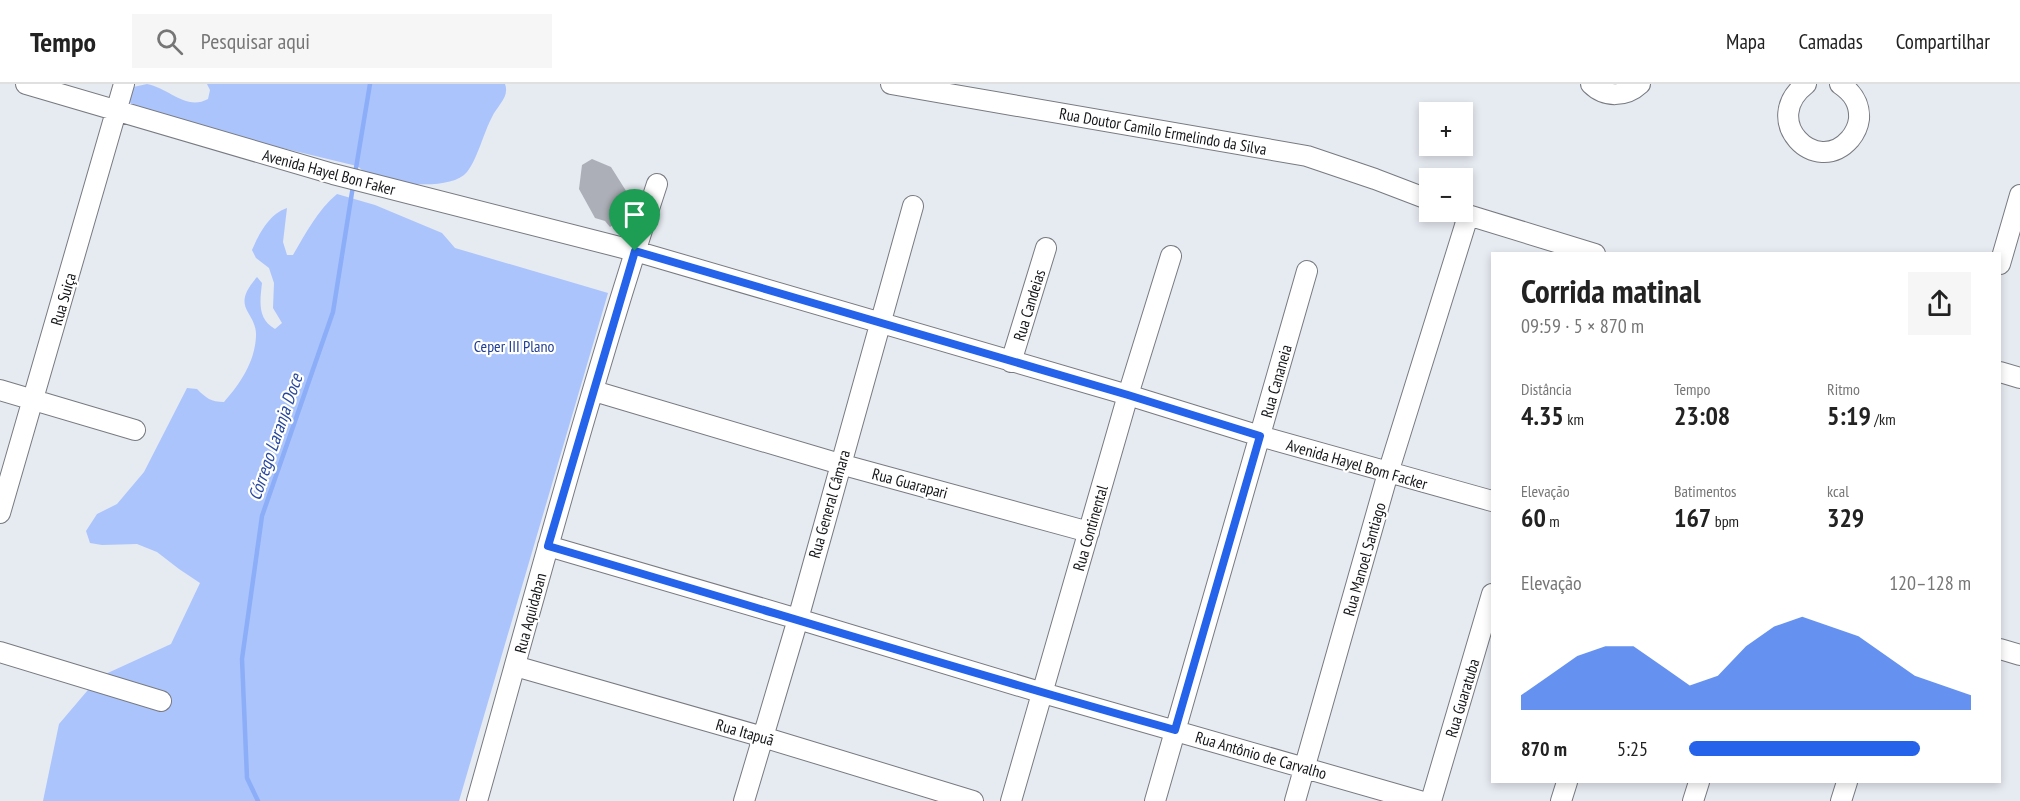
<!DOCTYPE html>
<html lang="pt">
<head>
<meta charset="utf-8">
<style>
	body { margin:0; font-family:"PT Sans Narrow",sans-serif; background:#f6f6f6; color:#222; height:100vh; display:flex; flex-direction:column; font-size:22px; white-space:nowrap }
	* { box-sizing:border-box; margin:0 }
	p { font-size:20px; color:#767676 }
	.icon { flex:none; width:33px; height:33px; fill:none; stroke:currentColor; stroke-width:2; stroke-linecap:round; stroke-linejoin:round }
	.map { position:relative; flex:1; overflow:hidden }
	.panel { position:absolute; left:1491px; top:168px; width:510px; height:531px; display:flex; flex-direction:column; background:#fff; border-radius:0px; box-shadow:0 3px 9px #0003 }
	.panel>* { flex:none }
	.controls { position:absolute; left:1419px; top:18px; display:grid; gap:12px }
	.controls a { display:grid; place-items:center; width:54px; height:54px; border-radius:0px; background:#fff; box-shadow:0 3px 9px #0003; font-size:30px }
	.pin { position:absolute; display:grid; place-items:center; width:51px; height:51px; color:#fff; margin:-62px -26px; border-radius:50% 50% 50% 0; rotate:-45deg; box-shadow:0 0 6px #0007 }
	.pin .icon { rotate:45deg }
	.round { display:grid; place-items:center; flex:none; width:63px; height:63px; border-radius:0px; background:#f6f6f6 }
	.head { display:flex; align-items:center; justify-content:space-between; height:102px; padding:0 30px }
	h1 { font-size:33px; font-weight:600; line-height:45px }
	.stats { display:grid; grid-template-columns:repeat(3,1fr); gap:9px; height:102px; padding:6px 30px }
	.stats div { display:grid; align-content:center }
	.stats b { font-size:26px; font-weight:600 }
	.stats small { font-size:16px; font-weight:400 }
	.stats p { font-size:16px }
	.chart { height:168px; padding:12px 30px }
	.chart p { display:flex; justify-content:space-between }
	.chart svg { width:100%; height:108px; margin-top:6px; fill:#2563eb; opacity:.7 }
	ul { padding:0 30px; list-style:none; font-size:20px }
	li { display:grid; grid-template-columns:96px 72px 1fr; align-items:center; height:45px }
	li i { height:15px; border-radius:8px; background:#2563eb }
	header { display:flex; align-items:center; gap:36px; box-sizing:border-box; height:84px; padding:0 30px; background:#fff; border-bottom:2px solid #e0e0e0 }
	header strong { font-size:28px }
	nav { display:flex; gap:33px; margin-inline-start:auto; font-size:21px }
	.search { width:420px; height:54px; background:#f6f6f6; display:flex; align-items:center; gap:15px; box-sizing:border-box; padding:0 21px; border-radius:0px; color:#767676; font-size:22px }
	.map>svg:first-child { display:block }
</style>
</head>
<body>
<header>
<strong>Tempo</strong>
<div class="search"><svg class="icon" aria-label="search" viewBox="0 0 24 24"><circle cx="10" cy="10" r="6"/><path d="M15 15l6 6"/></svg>Pesquisar aqui</div>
<nav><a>Mapa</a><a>Camadas</a><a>Compartilhar</a></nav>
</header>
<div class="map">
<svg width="2020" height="717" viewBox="0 0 2020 717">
	<rect width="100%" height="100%" fill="#e6eaf1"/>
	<path fill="#abc4fc" d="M147,0c22,4 39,27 61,15l2,-9 -3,-6h298c5,13 -8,22 -13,33 -8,15 -15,43 -25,55 -17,20 -78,12 -99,2 -4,-1 -7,-6 -11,-8l-221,-53 -10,-18 3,-7z
		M337,110l38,11 67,28 13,15 153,45 -149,508h-416l16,-77 40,-47 72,-33 29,-61 -21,-14 -22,-17 -20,-8 -35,1 -12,-2 -4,-12 11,-17 20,-10 27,-32 43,-84 10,1c9,9 14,13 27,13 16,-18 31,-40 32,-66 1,-25 -27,-27 1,-59l5,6c-2,18 -5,36 13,46l7,-6 -9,-15 1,-25 -5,-15 -13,-10 -4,-8c7,-16 17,-36 35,-42l-4,34 4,13h6c13,-22 24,-44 44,-61z"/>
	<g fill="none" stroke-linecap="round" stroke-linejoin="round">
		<path stroke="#8cadf8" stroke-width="4.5" d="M355,90l15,-90
			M258,717l-11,-23 -5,-119 20,-143 71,-204 20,-126"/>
	</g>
	<path fill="#acafb7" d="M592,75l19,8 17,27 -1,8 5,11 -22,14 -5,-6 -10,-3 -16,-29 3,-24z"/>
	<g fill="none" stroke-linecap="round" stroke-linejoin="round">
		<defs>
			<path id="minor" d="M26,0l307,90 302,77 493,144 132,41 232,65
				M891,0l416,72 68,23 55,21
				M1591,0c14,14 35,13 49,0
				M1806,0c-47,36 10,94 44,55 5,-6 8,-12 9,-20 1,-16 -6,-26 -19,-35
				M1458,128l137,42
				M2000,180l20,-69
				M1011,278l35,-114
				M2000,288l20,6
				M0,306l135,40
				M594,307l246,73 249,68
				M0,429l124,-429
				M548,462l250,73 245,74 377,108
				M2000,565l20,6
				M0,568l161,49
				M515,582l248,71 210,64
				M477,717c58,-206 113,-414 180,-617
				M744,717l54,-182 115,-413
				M1011,717l117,-406 43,-139
				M1155,717l152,-530
				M1295,717l93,-328 80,-257
				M1431,717l61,-207
				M1561,717l6,-19
				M1693,717l6,-19
				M1841,717l6,-19"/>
		</defs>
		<use href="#minor" stroke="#777a81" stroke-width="22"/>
		<use href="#minor" stroke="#fff" stroke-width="20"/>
	</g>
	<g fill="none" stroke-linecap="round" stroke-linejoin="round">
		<defs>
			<path id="route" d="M635,167l493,144 132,41 -85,294c-210,-58 -418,-123 -627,-184z"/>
		</defs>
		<use href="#route" stroke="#fff" stroke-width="12"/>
		<use href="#route" stroke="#2563eb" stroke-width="8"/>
	</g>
	<g text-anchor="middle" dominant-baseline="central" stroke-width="4.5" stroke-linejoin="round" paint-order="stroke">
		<g font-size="16" fill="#151619" stroke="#fff">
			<text transform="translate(1163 47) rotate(10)">Rua Doutor Camilo Ermelindo da Silva</text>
			<text transform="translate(329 88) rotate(15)">Avenida Hayel Bon Faker</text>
			<text transform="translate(63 215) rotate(-74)">Rua Suiça</text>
			<text transform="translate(1029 221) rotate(-73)">Rua Candeias</text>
			<text transform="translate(1276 297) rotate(-74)">Rua Cananeia</text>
			<text transform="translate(1357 380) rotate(16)">Avenida Hayel Bom Facker</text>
			<text transform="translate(910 399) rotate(15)">Rua Guarapari</text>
			<text transform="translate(829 420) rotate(-74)">Rua General Câmara</text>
			<text transform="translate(1090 444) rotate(-74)">Rua Continental</text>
			<text transform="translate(1364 475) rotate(-74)">Rua Manoel Santiago</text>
			<text transform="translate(530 529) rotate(-75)">Rua Aquidaban</text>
			<text transform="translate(1462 614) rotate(-73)">Rua Guaratuba</text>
			<text transform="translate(745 648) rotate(16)">Rua Itapuã</text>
			<text transform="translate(1261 671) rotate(16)">Rua Antônio de Carvalho</text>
		</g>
		<g font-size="16" fill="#203e93" stroke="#fff">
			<text x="514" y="262">Ceper III Plano</text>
		</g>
		<g font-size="18" font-style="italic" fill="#28489d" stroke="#fff">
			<text transform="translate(275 353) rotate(-71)">Córrego Laranja Doce</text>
		</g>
	</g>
</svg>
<div class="controls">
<a>+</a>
<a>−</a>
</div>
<div class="pin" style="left:635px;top:167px;background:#1e9e55"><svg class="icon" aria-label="arrive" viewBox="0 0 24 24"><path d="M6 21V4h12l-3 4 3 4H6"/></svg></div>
<section class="panel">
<div class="head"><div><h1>Corrida matinal</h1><p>09:59 · 5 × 870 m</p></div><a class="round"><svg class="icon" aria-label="share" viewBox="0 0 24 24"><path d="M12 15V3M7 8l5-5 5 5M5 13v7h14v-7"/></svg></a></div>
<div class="stats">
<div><p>Distância</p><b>4.35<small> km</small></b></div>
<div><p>Tempo</p><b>23:08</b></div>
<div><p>Ritmo</p><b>5:19<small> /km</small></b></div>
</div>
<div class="stats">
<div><p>Elevação</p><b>60<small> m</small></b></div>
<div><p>Batimentos</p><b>167<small> bpm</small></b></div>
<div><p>kcal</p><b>329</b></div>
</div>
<div class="chart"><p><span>Elevação</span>120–128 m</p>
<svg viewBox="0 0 160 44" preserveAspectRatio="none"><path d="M0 44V38L10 30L20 22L30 18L40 18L50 26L60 34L70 30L80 18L90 10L100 6L110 10L120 14L130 22L140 30L150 34L160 38V44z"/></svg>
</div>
<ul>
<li><b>870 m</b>5:25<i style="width:82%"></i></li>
</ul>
</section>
</div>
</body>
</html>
